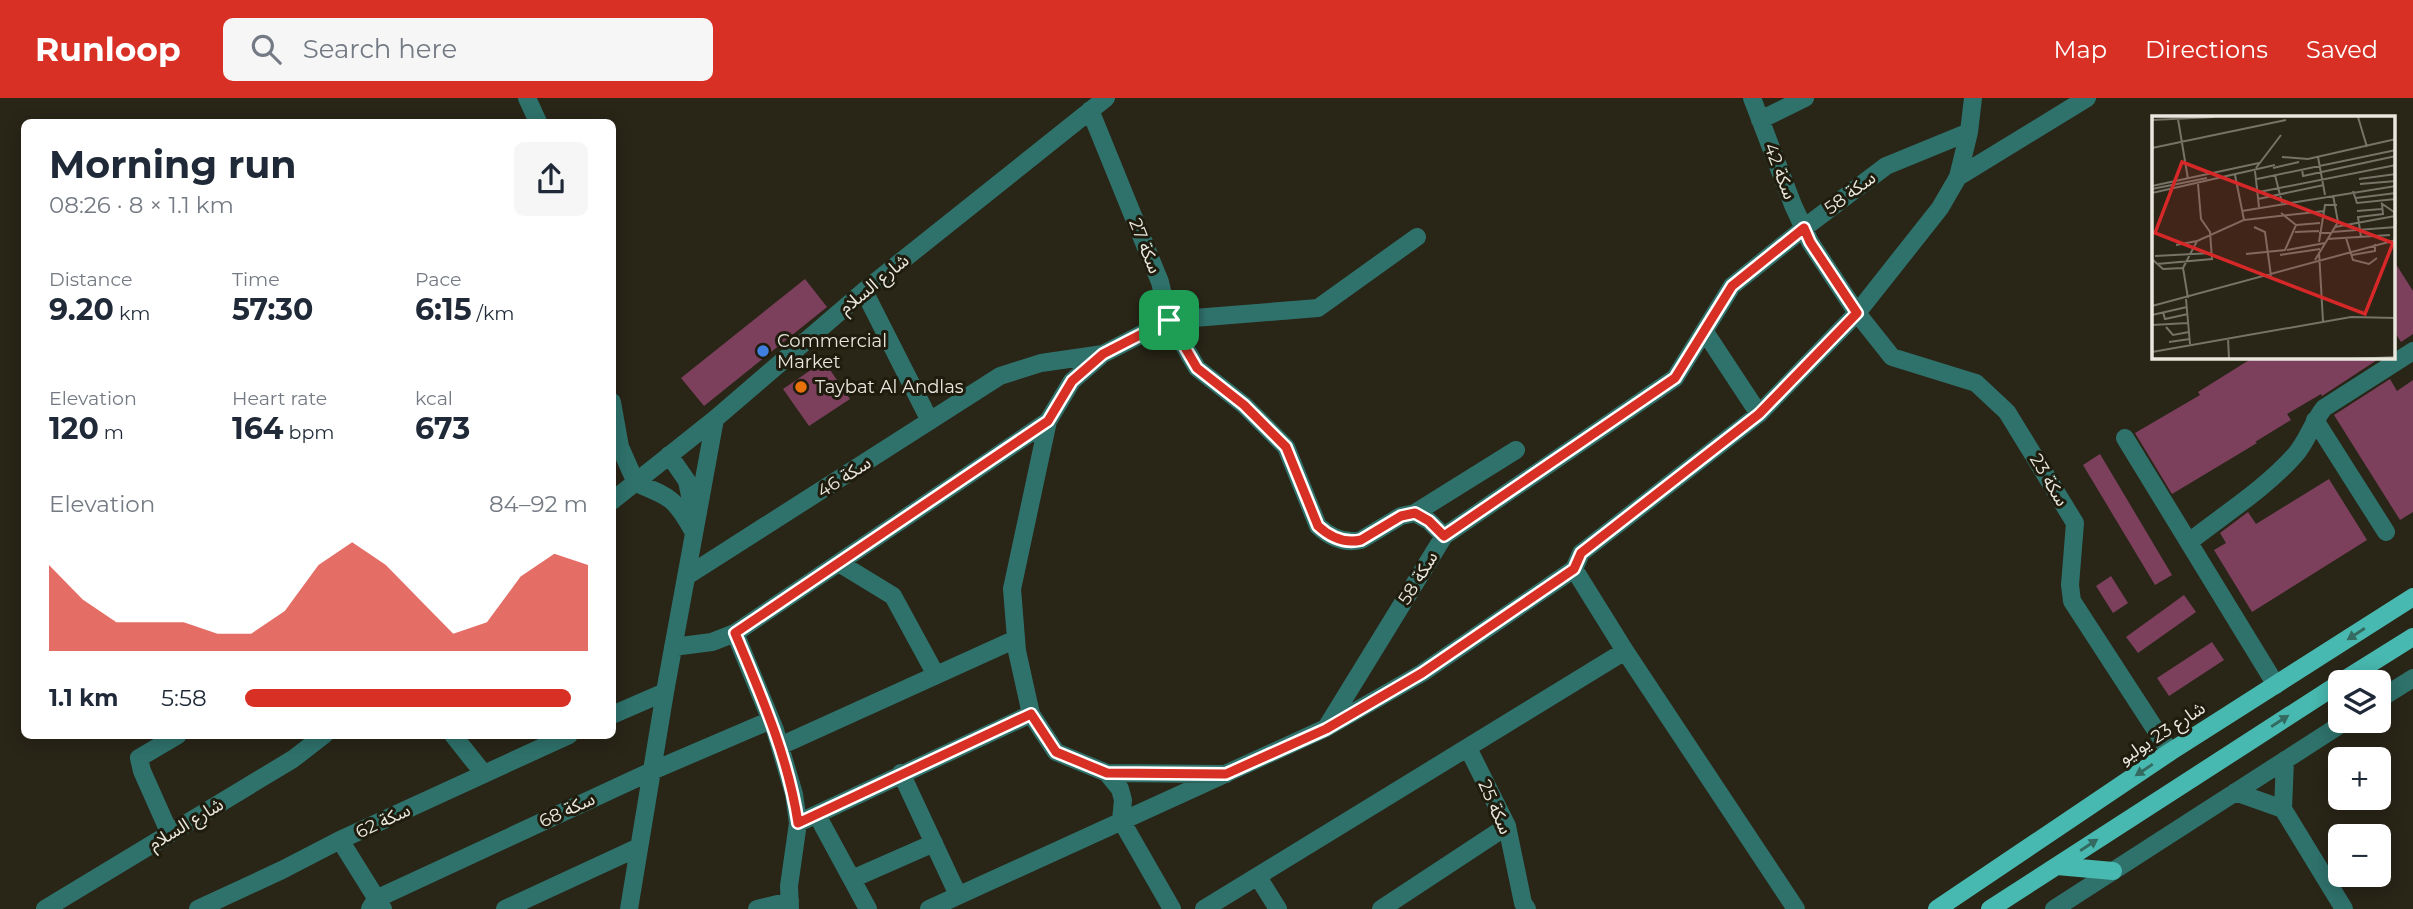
<!DOCTYPE html>
<html lang="en">
<head>
<meta charset="utf-8">
<style>
	body { margin:0; font-family:Montserrat,"Noto Sans Arabic",sans-serif; background:#f6f6f7; color:#1f2937; height:100vh; display:flex; flex-direction:column; font-size:26px; white-space:nowrap }
	* { box-sizing:border-box; margin:0 }
	p { font-size:23px; color:#747a83 }
	.icon { flex:none; width:38px; height:38px; fill:none; stroke:currentColor; stroke-width:2; stroke-linecap:round; stroke-linejoin:round }
	.map { position:relative; flex:1; overflow:hidden }
	.sheet { position:absolute; left:21px; top:21px; width:595px; height:620px; display:flex; flex-direction:column; background:#fff; border-radius:10px; box-shadow:0 4px 18px #0003 }
	.sheet>* { flex:none }
	.controls { position:absolute; left:2328px; top:572px; display:grid; gap:14px }
	.controls a { display:grid; place-items:center; width:63px; height:63px; border-radius:10px; background:#fff; box-shadow:0 4px 18px #0003; font-size:35px }
	.pin { position:absolute; display:grid; place-items:center; width:60px; height:60px; color:#fff; margin:-30px; border-radius:14px; box-shadow:0 4px 10px #0006 }
	.round { display:grid; place-items:center; flex:none; width:74px; height:74px; border-radius:10px; background:#f6f6f7 }
	.head { display:flex; align-items:center; justify-content:space-between; height:119px; padding:0 28px }
	h1 { font-size:38px; font-weight:700; line-height:52px }
	.figures { display:grid; grid-template-columns:repeat(3,1fr); gap:10px; height:119px; padding:7px 28px }
	.figures div { display:grid; align-content:center }
	.figures b { font-size:30px; font-weight:700 }
	.figures small { font-size:19px; font-weight:400 }
	.figures p { font-size:19px }
	.chart { height:196px; padding:14px 28px }
	.chart p { display:flex; justify-content:space-between }
	.chart svg { width:100%; height:126px; margin-top:7px; fill:#d93025; opacity:.7 }
	ul { padding:0 28px; list-style:none; font-size:23px }
	li { display:grid; grid-template-columns:112px 84px 1fr; align-items:center; height:52px }
	li i { height:18px; border-radius:9px; background:#d93025 }
	header { display:flex; align-items:center; gap:42px; box-sizing:border-box; height:98px; padding:0 35px; background:#d93025; color:#fff }
	header strong { font-size:33px }
	nav { display:flex; gap:38px; margin-inline-start:auto; font-size:24px }
	.search { width:490px; height:63px; background:#f6f6f7; display:flex; align-items:center; gap:18px; box-sizing:border-box; padding:0 24px; border-radius:10px; color:#747a83; font-size:26px }
	.map>svg:first-child { display:block }
</style>
</head>
<body>
<header>
<strong>Runloop</strong>
<div class="search"><svg class="icon" aria-label="search" viewBox="0 0 24 24"><circle cx="10" cy="10" r="6"/><path d="M15 15l6 6"/></svg>Search here</div>
<nav><a>Map</a><a>Directions</a><a>Saved</a></nav>
</header>
<div class="map">
<svg width="2413" height="811" viewBox="0 0 2413 811">
	<rect width="100%" height="100%" fill="#292517"/>
	<path fill="#7c405d" d="M2394,163l19,30v43l-12,8 -7,-11z
		M805,181l22,28 -123,99 -23,-28z
		M2254,259h121l2,3 -55,36 -1,-2 -34,20 4,6 -36,22 2,1 -85,51 -37,-61 65,-38 -2,-3z
		M824,263l26,38 -41,27 -26,-37z
		M2390,281l7,12 16,-11v132l-13,8 -66,-105z
		M2100,356l72,121 -17,10 -72,-120z
		M2329,381l38,61 -115,72 -38,-62 12,-7 -6,-10 28,-21 8,12z
		M2111,478l17,27 -15,10 -17,-27z
		M2184,497l12,17 -58,41 -12,-16z
		M2212,544l12,18 -55,36 -12,-18z"/>
	<g fill="none" stroke-linecap="round" stroke-linejoin="round">
		<path stroke="#2f726c" stroke-width="18" d="M527,0l11,24
			M1752,0l41,107 17,37 47,71 35,44 84,26 31,29 68,111 -5,62 2,16 98,151
			M1090,12l70,172 9,38 28,48 47,37 42,42 32,79c12,11 26,18 43,14l40,-24 14,-3 14,8 15,15
			M1760,22l45,-22
			M1958,79l129,-79
			M864,193l66,130
			M1705,234l54,82
			M612,304l8,45 16,36c34,14 39,15 57,48
			M2315,322l71,112
			M2125,340l151,247
			M669,357l18,26 6,29
			M612,403l103,-82 149,-128 242,-193
			M1415,415l101,-63
			M2189,444c34,-27 77,-54 106,-87 12,-13 17,-32 29,-47l89,-57
			M839,465l54,33 43,79
			M687,478l313,-200 41,-13 62,-9
			M735,535l40,97 19,64 4,29 -9,63 1,23
			M673,549l39,-5 23,-9 313,-212
			M2378,602l35,-22
			M612,617l53,-23
			M1326,630l118,-192 231,-158 57,-92 72,-58 82,-62 83,-34
			M453,637l31,39
			M780,648l236,-107
			M1468,650l39,78 16,77 4,6
			M2285,662l-2,49 61,100
			M901,675l57,122
			M1107,675l13,16 3,11 -2,20 51,89
			M1226,676l-119,-1 -51,-21 -25,-38 -14,-63 -5,-62 36,-168 24,-40 31,-27 66,-34 149,-12 99,-71
			M2235,694l48,17
			M817,717l51,94
			M798,725l233,-109
			M170,736l-28,-63 -3,-13 39,-23
			M340,742l43,69
			M1258,779l20,32
			M852,781l82,-36
			M45,811l248,-150 31,-24
			M198,811l84,-39 58,-30 229,-105
			M370,811l6,-10 276,-128 119,-51
			M505,811l132,-61
			M629,811l36,-217 50,-273
			M757,811l33,-8
			M929,811l397,-181 96,-55 152,-104
			M1204,811l421,-258
			M1381,811l126,-83
			M1796,811l-171,-258 -51,-82 7,-16 178,-139 98,-101 83,-105 18,-31 11,-45 4,-34
			M2054,811l292,-188"/>
		<path stroke="#48b9b0" stroke-width="18" d="M2341,584l72,-45
			M2057,768l56,5
			M1937,811l233,-157 243,-155
			M1990,811l350,-226"/>
	</g>
	<defs><path id="oneway-solid" d="M-6-.8H1V-3.2L6.5 0L1 3.2V.8H-6Z" transform="scale(1.75)"/></defs>
	<g fill="#346a5f">
		<use href="#oneway-solid" transform="translate(2356 536) rotate(147)"/>
		<use href="#oneway-solid" transform="translate(2280 623) rotate(-33)"/>
		<use href="#oneway-solid" transform="translate(2144 672) rotate(146)"/>
		<use href="#oneway-solid" transform="translate(2089 747) rotate(-33)"/>
	</g>
	<g fill="none" stroke-linecap="round" stroke-linejoin="round">
		<defs>
			<path id="route" d="M1804,130l6,14 47,71 -98,101 -178,139 -7,16 -152,104 -96,56 -100,45 -119,-1 -51,-21 -25,-38 -233,109c-10,-67 -37,-128 -63,-190l313,-212 24,-40 31,-27 66,-34 28,48 47,37 42,42 32,79c12,11 26,18 43,14l40,-24 14,-3 14,8 15,15 231,-158 57,-92z"/>
		</defs>
		<use href="#route" stroke="#fff" stroke-width="14"/>
		<use href="#route" stroke="#d93025" stroke-width="9"/>
	</g>
	<circle fill="#3f7fe0" stroke="#1f1c0e" stroke-width="2.5" cx="763" cy="253" r="7"/>
	<circle fill="#e8710a" stroke="#1f1c0e" stroke-width="2.5" cx="801" cy="289" r="7"/>
	<g text-anchor="middle" dominant-baseline="central" stroke-width="6" stroke-linejoin="round" paint-order="stroke">
		<g font-size="18" fill="#e9e7de" stroke="#1f1c0e">
			<text transform="translate(1780 73) rotate(69)">سكة 42</text>
			<text transform="translate(1850 95) rotate(-37)">سكة 58</text>
			<text transform="translate(1145 148) rotate(68)">سكة 27</text>
			<text transform="translate(874 186) rotate(-39)">شارع السلام</text>
			<text transform="translate(844 379) rotate(-33)">سكة 46</text>
			<text transform="translate(2049 382) rotate(59)">سكة 23</text>
			<text transform="translate(1418 480) rotate(-59)">سكة 58</text>
			<text transform="translate(2162 635) rotate(-33)">شارع 23 يوليو</text>
			<text transform="translate(1495 709) rotate(66)">سكة 25</text>
			<text transform="translate(567 712) rotate(-25)">سكة 68</text>
			<text transform="translate(383 723) rotate(-25)">سكة 62</text>
			<text transform="translate(186 726) rotate(-31)">شارع السلام</text>
		</g>
		<g font-size="18" fill="#e9e7de" stroke="#1f1c0e" text-anchor="start">
			<text x="777" y="243">Commercial<tspan x="777" dy="21">Market</tspan></text>
			<text x="815" y="289">Taybat Al Andlas</text>
		</g>
	</g>
	<g transform="translate(2152 18)">
		<rect width="243" height="243" fill="#292517"/>
		<path fill="none" stroke="#767367" stroke-width="2" d="M206,1l9,30M26,3l10,60M0,4l62,-3M0,32l134,-28M130,41l26,2 88,-20M166,41l7,38M104,52l25,-33M121,52l26,-6M150,53l1,7 93,-20M103,55l4,36M123,59l7,28M105,63l139,-29M207,63l37,-5M208,68l36,-3M0,70l107,-23M0,73l55,-11M201,75l4,12 39,-4M107,76l137,-27M0,77l123,-28M204,82l40,-5M106,83l66,-14M229,87l13,9 2,12M90,95l154,-25M205,95l25,-2M92,104l81,-9M144,109l24,-2M102,111l11,5 6,44M183,111l60,-11M143,116l24,-1M167,117l77,-6M209,121l-3,-20 25,-3 -1,-10M194,122l7,22 16,4 8,-6M175,123l63,-4M167,126l6,-37h12M24,129l21,-4M135,134l38,-7M167,136l4,69M94,138l39,-4 11,-25 -15,-12M128,139l40,-6M200,139l23,-4v-7M3,140l57,-3M1,144l10,9 20,-1M163,144l23,-38 -5,-27M5,148l55,-5 -2,-27 -9,-13 -3,-35M36,182l-5,-30 14,-27 47,-21 -9,-45M34,183l4,45M0,190l244,-66M11,196l2,7 23,-5M0,199l35,-8M0,209l36,-2M14,211l7,8 16,-3M76,222l1,21M17,226l21,-3M0,236l199,-35 45,1M200,243l44,-2"/>
		<path fill="#d62828" fill-opacity="0.15" stroke="#d62828" stroke-width="3.5" d="M30,46l211,81 -28,71 -210,-81z"/>
		<rect width="243" height="243" fill="none" stroke="#e9e7de" stroke-width="3.5"/>
	</g>
</svg>
<div class="controls">
<a><svg class="icon" aria-label="layers" viewBox="0 0 24 24"><path d="M12 4l9 5-9 5-9-5zM3 14l9 5 9-5"/></svg></a>
<a>+</a>
<a>−</a>
</div>
<div class="pin" style="left:1169px;top:222px;background:#1e9e55"><svg class="icon" aria-label="arrive" viewBox="0 0 24 24"><path d="M6 21V4h12l-3 4 3 4H6"/></svg></div>
<section class="sheet">
<div class="head"><div><h1>Morning run</h1><p>08:26 · 8 × 1.1 km</p></div><a class="round"><svg class="icon" aria-label="share" viewBox="0 0 24 24"><path d="M12 15V3M7 8l5-5 5 5M5 13v7h14v-7"/></svg></a></div>
<div class="figures">
<div><p>Distance</p><b>9.20<small> km</small></b></div>
<div><p>Time</p><b>57:30</b></div>
<div><p>Pace</p><b>6:15<small> /km</small></b></div>
</div>
<div class="figures">
<div><p>Elevation</p><b>120<small> m</small></b></div>
<div><p>Heart rate</p><b>164<small> bpm</small></b></div>
<div><p>kcal</p><b>673</b></div>
</div>
<div class="chart"><p><span>Elevation</span>84–92 m</p>
<svg viewBox="0 0 160 44" preserveAspectRatio="none"><path d="M0 44V14L10 26L20 34L30 34L40 34L50 38L60 38L70 30L80 14L90 6L100 14L110 26L120 38L130 34L140 18L150 10L160 14V44z"/></svg>
</div>
<ul>
<li><b>1.1 km</b>5:58<i style="width:95%"></i></li>
</ul>
</section>
</div>
</body>
</html>
